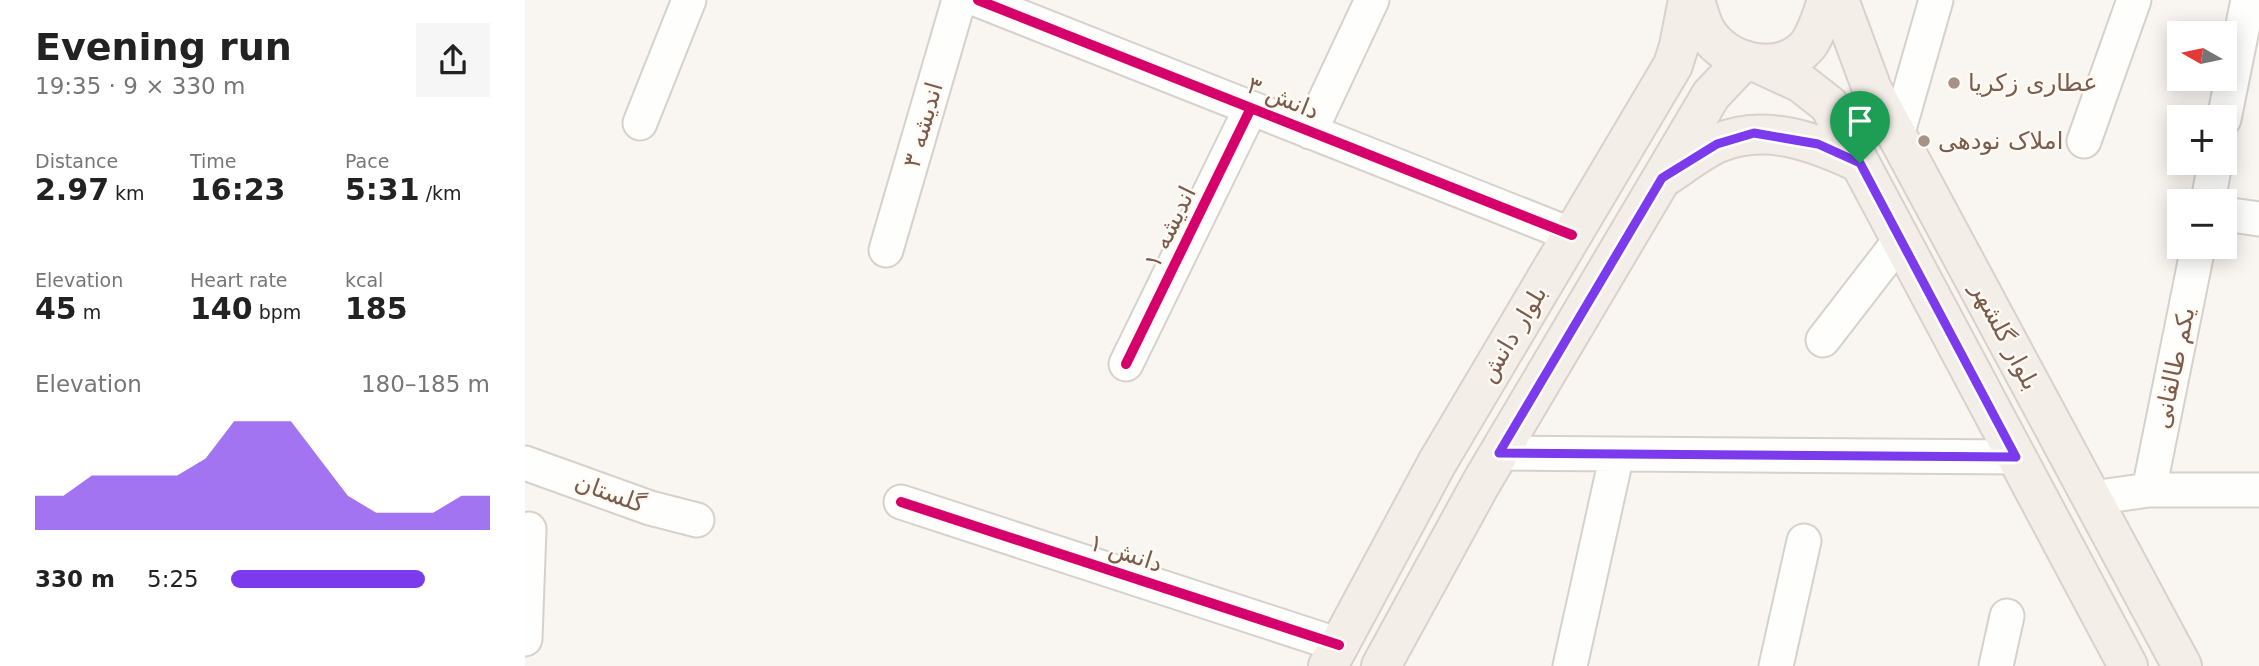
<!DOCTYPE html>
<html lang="en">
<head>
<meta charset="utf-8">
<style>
	body { margin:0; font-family:"DejaVu Sans","Noto Sans Arabic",sans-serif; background:#f6f6f6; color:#222; height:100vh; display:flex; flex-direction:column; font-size:26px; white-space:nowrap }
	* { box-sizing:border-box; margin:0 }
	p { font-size:23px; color:#767676 }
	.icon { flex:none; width:38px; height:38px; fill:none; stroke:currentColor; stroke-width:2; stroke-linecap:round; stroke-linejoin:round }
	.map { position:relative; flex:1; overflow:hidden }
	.sheet { display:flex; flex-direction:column; background:#fff; width:525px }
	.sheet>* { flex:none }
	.needle { width:46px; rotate:279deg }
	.buttons { position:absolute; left:1642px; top:21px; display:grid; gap:14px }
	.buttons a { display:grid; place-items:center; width:70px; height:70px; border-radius:0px; background:#fff; box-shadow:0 4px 18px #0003; font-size:35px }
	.pin { position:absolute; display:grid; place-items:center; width:60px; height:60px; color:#fff; margin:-72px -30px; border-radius:50% 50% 50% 0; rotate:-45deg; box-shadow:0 0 7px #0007 }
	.pin .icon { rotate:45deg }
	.round { display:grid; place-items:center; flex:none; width:74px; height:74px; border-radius:0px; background:#f6f6f6 }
	.summary { display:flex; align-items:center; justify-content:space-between; height:119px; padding:0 35px }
	h1 { font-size:38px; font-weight:700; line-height:52px }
	.figures { display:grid; grid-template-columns:repeat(3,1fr); gap:10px; height:119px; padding:7px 35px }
	.figures div { display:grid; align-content:center }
	.figures b { font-size:30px; font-weight:700 }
	.figures small { font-size:19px; font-weight:400 }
	.figures p { font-size:19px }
	.chart { height:196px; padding:14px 35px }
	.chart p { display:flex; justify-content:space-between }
	.chart svg { width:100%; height:126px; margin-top:7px; fill:#7c3aed; opacity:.7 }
	ul { padding:0 35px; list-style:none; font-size:23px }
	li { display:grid; grid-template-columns:112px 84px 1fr; align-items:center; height:52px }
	li i { height:18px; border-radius:9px; background:#7c3aed }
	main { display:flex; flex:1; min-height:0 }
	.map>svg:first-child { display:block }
</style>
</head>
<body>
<main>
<section class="sheet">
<div class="summary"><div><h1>Evening run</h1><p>19:35 · 9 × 330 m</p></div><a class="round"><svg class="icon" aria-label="share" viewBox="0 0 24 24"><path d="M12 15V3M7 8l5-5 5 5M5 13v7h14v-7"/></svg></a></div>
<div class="figures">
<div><p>Distance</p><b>2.97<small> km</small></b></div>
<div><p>Time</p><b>16:23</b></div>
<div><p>Pace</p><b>5:31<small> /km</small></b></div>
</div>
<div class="figures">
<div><p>Elevation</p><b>45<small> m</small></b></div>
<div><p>Heart rate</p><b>140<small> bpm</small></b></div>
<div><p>kcal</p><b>185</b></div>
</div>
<div class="chart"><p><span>Elevation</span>180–185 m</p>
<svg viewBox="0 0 160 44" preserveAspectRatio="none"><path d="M0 44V32L10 32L20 25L30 25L40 25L50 25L60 19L70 6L80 6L90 6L100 19L110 32L120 38L130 38L140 38L150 32L160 32V44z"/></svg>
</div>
<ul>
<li><b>330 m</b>5:25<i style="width:75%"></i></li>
</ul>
</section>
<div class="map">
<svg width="1734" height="666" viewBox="0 0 1734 666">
	<rect width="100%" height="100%" fill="#f9f5f0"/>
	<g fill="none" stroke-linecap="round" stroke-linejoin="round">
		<defs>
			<path id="minor" d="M453,0l594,235
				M1699,119l24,-119
				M115,123l49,-123
				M785,132l62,-132
				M1372,136l39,-136
				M1559,141l50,-141
				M1683,201l7,-38
				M1699,214l35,5
				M361,250l73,-250
				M1298,340l78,-101
				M601,364l125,-256
				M974,453l517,4
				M0,463l125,45 47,12
				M1624,490l49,-243
				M1567,498l57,-8h110
				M376,502l438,143
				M0,639l4,-110
				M1045,666l47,-212
				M1251,666l28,-125
				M1471,666l11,-50"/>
			<path id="major" d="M1170,0c3,10 6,22 11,31 20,34 75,46 102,14 8,-11 15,-32 19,-45
				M1314,0l33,89 310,577
				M1237,65l39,18 28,22 299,561
				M1141,176c17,-11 34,-25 52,-33 49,-20 97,-1 142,20
				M803,666l109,-203 236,-398 6,-19 9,-46
				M856,666l99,-181 231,-390 33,-35"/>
		</defs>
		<use href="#minor" stroke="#d7d1cb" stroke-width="37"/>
		<use href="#major" stroke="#dad1cc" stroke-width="42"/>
		<use href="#minor" stroke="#fefefd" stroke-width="33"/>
		<use href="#major" stroke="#f3eee8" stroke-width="38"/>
		<defs>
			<path id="cycleway" d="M453,0l594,235
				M601,364l125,-256
				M974,453l517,4
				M376,502l438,143"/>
		</defs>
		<use href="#cycleway" stroke="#fffaf3" stroke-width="15"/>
		<use href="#cycleway" stroke="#d6006c" stroke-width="10"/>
	</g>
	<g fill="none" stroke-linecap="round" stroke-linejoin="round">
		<defs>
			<path id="route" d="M1229,133l64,11 42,19 156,294 -517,-4 163,-275 55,-34z"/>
		</defs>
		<use href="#route" stroke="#fff" stroke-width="14"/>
		<use href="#route" stroke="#7c3aed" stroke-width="9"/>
	</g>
	<g fill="#a69286" stroke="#fffaf3" stroke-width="2.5">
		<circle cx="1429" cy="83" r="7"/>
		<circle cx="1399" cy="141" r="7"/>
	</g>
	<g text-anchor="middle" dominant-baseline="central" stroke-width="5" stroke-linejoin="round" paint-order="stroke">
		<g font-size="24" fill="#7a5c4d" stroke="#fffaf3" text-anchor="start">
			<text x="1443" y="83">عطاری زکریا</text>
			<text x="1413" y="141">املاک نودهی</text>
		</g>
		<g font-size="24" fill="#7a5c4d" stroke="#fffaf3">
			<text transform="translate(758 98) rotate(22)">دانش ۳</text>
			<text transform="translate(398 125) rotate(-74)">اندیشه ۳</text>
			<text transform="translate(645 227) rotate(-64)">اندیشه ۱</text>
			<text transform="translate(988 334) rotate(-59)">بلوار دانش</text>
			<text transform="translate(1480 336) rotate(62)">بلوار گلشهر</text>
			<text transform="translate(1649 368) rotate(-78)">یکم طالقانی</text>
			<text transform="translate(85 493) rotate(20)">گلستان</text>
			<text transform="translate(601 553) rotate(18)">دانش ۱</text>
		</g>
	</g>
</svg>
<div class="buttons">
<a><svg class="needle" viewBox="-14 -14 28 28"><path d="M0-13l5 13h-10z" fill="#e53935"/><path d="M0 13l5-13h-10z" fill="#767676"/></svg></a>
<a>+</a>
<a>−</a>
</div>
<div class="pin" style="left:1335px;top:163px;background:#1e9e55"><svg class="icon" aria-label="arrive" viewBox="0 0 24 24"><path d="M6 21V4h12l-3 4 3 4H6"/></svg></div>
</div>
</main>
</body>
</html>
